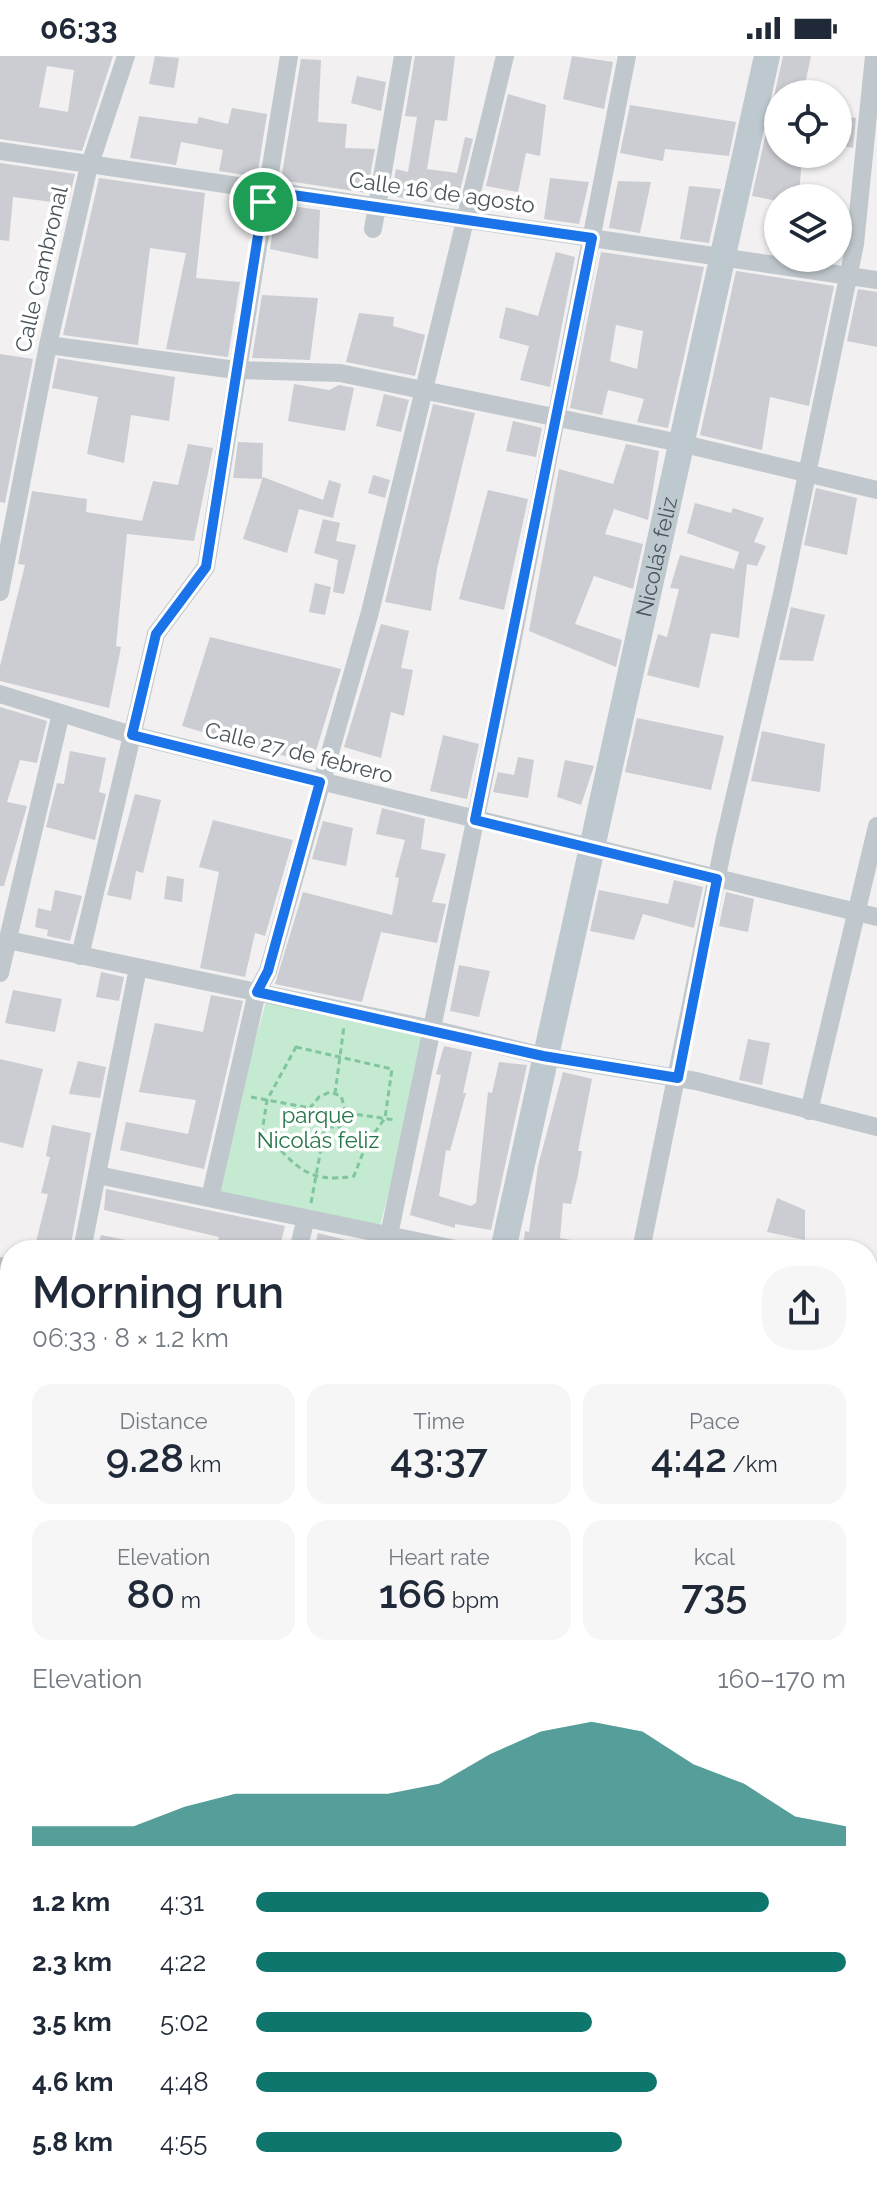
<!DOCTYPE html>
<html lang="en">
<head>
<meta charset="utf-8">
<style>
	body { margin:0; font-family:Raleway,sans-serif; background:#f6f6f7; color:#1f2937; height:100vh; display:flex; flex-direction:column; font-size:30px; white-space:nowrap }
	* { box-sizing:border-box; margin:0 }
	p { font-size:26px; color:#747a83 }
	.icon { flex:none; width:44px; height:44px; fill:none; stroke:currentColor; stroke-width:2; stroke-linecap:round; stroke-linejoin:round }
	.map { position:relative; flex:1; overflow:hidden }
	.drawer { position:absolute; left:0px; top:1184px; width:878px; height:950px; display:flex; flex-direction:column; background:#fff; border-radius:32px 32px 0 0; box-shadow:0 2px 6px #0004 }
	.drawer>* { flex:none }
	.fabs { position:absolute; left:764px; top:24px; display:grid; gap:16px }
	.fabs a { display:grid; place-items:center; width:88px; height:88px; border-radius:50%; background:#fff; box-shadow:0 2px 6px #0004; font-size:40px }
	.pin { position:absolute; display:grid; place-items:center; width:68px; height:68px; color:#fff; margin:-34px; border:4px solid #fff; border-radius:50%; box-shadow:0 2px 8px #0007 }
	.round { display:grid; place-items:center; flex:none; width:84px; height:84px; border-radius:32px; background:#f6f6f7 }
	.overview { display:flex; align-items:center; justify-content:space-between; height:136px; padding:0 32px }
	h1 { font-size:44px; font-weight:600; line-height:60px }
	.metrics { display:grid; grid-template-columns:repeat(3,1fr); gap:12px; height:136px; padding:8px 32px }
	.metrics div { display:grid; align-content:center; border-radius:20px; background:#f6f6f7; text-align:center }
	.metrics b { font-size:40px; font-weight:600 }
	.metrics small { font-size:22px; font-weight:400 }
	.metrics p { font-size:22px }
	.chart { height:224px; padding:16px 32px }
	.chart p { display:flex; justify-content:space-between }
	.chart svg { width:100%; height:144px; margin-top:8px; fill:#0f766e; opacity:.7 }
	ul { padding:0 32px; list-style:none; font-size:26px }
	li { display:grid; grid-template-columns:128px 96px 1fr; align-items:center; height:60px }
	li i { height:20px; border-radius:10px; background:#0f766e }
	.status { display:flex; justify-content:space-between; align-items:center; height:56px; padding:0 40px; background:#fff; direction:ltr }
	.status svg { height:22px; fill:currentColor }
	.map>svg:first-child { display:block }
</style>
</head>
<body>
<div class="status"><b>06:33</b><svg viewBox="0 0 49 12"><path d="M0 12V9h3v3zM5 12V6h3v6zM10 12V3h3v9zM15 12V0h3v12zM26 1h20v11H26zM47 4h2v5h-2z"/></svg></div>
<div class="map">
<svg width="877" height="2133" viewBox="0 0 877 2133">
	<rect width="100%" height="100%" fill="#f2f0f0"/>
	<path fill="#c4ead1" d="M268,939l164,34 -54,204 -168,-35z"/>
	<path fill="#cbcdd2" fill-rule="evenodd" d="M0,0h113l-31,95 -82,-12zM47,10l27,4 -6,42 -29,-5z
		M155,0l24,2 -5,30 -25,-4z
		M415,0h40l-8,65 -12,-1 -8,49 30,4 8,-36 8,2 -17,67 -65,-10 5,-27 12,3 9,-55 -12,-1z
		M572,0l41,6 -9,47 -41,-10z
		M783,0h28l-8,38h-25v60h24l-3,44 -21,3 -26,-5z
		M301,3l20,1 -3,62 29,2 -2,24 30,1 -8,44 -86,-13z
		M357,20l29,6 -5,29 -30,-8z
		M508,38l38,11 -6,51 -14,-3 -8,39 -32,-6z
		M630,49l106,17 -7,34 -64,-7 -2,12 -43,-8z
		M232,52l35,6 -10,63 -38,-6 4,-21 -42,-8 -5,23 -46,-7 9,-42 58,8 2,-7 29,7z
		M838,60l18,2 -3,30 -15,-3z
		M0,107l75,11 -7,30 -55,-7 -4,44 -9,-1z
		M99,122l106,15 -9,85 44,4 -12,75 -62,-8 20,-96 -36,-5 -12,97 -75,-10z
		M550,122l39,4 -10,42 -35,-5z
		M618,125l33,1 -11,51 -31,-5z
		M689,130l32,3 -12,54 -29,-4z
		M277,148l43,6 -2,49 -48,-10z
		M556,196l19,5 -25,130 -30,-7 9,-34 -30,-8 7,-31 32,9z
		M601,196l103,15 -36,161 -31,-6 7,-23 -36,-9 -6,25 -32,-7zM616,269l27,6 -6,38 -27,-8z
		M736,215l98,15 -25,120 -39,-9 -8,53 -62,-15z
		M858,233l19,3v55l-30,-6z
		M262,239l56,3 -8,62 -58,-2z
		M359,257l35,4 -1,9 32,9 -10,41 -69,-14z
		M0,298l33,5 -28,144 -5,-1z
		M58,302l117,19 -6,44 -38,-6 -7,48 -37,-9 11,-57 -46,-9z
		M294,328l35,6 10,-5 15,3 -9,43 -57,-10z
		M384,338l25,6 -8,32 -25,-6z
		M433,348l42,9 -38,156 -6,42 -46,-9z
		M513,365l29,7 -6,29 -30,-6z
		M238,386l25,1 -1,36 -29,-1z
		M188,388l25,4 -19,93 -67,-7 -11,112 5,1 -12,61 -109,-27v-15l25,-101 -7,-1 14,-73 55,8 -1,13 56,9 11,-40 25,4z
		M626,388l33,7 -11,69 -34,-11 -9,25 38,10 -10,45 -39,-13 -19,48 47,16 -6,27 -87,-36 30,-162 54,15z
		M373,419l17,5 -5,18 -17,-5z
		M263,421l60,23 6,-20 12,4 -8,34 -34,-9 -12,44 -44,-14z
		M816,432l41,10 -10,57 -43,-10z
		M488,434l40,9 -24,111 -45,-11z
		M695,447l36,10 2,-5 31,10 -10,24 12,4 -9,20 -10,-2 -8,74 -28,-5 -12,55 -52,-13 11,-41 9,3 12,-48 -9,-1 10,-33 54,14 5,-17 -52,-19z
		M323,463l17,4 -4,18 20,4 -12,49 -11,-2 5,-32 -24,-7z
		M315,527l16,4 -6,28 -16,-3z
		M791,551l34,8 -12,46 -34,-1z
		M381,568l28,7 -8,37 12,2 -9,46 -13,-4 -10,46 -37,-11z
		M210,581l131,32 -29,95 -130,-38z
		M0,651l47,14 -10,42 -17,-3 -13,42 20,4 -23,80h-4z
		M637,662l87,18 -13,54 -86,-18z
		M762,675l63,13 -5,48 -69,-11z
		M443,679l36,9 -12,55 -37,-8z
		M70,695l36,7 -7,34 7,2 -11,46 -49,-13 11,-44 7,1z
		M518,701l16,3 -6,38 -35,-6 5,-20 16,3z
		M565,704l29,6 -13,39 -24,-8z
		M135,738l26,6 -18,73 -7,-2 -5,29 -24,-5z
		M382,752l43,11 -4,30 25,5 -14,48 14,2 -9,39 -56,-11 -19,70 -87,-18 28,-92 89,23 7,-37 -4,-1 10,-37 -29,-6z
		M213,764l80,20 -28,96 -10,-3 -10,44 -45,-9 19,-96 -20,-5z
		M323,765l30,7 -7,38 -34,-7z
		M167,820l17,3 -2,23 -18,-3z
		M674,824l29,7 -9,41 -51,-14 -9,26 -44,-9 9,-41 69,14z
		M55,834l27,6 -12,45 -23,-5 1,-6 -13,-3 3,-19 13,3z
		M726,836l28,7 -6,33 -29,-6z
		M459,909l31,6 -11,46 -29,-6z
		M101,916l23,5 -5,24 -23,-4z
		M13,934l49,9 -7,33 -50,-9z
		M211,939l32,6 -39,168 -84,-19 6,-28 62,12 8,-34 -57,-8 16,-69 48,9z
		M748,983l22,4 -8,42 -23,-5z
		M444,990l28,6 -9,41h3l-16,58 -4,-1 -7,46 32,10 5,-3 12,-111 4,1 7,-31 28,3 -36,165 -36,-6v4l-45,-13 31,-140 -5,-1z
		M0,1003l43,10 -20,79 -23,-6z
		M78,1005l28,6 -6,31 -31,-4z
		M563,1016l29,7 -14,72h4l-4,24 -7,29 -8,-1 -3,35 27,5v7h-51l-13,-3 2,-16 4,1 9,-66z
		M52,1069l39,8 -21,117h-36l14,-56 -7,-1 9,-36 -4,-1z
		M106,1133l179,37 -6,24 -61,-10 1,-3 -115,-27z
		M777,1142l28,12v30l-38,-8z
		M318,1177l48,12v5h-52z
		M101,1179l44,9 -1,6h-47z"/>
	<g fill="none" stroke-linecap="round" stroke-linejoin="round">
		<path stroke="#80c59e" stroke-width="3" stroke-dasharray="6 4" stroke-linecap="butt" d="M296,991l96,22 -7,49 -19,27 -12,31c-51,9 -59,-14 -92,-44l5,-32z
			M335,1038l9,-68
			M251,1041l59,11
			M347,1057l48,7
			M311,1147l14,-76h14l9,-8 -7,-23 -11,-4 -11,5 -10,12 9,16 7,2"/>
		<path stroke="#c0c8cd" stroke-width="9" d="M0,1371l10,3
			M0,1565l10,-42"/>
		<path stroke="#c0c8cd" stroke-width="18" d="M0,95l877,129
			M373,173l30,-173
			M48,289l188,25 104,3 340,70 197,47
			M0,536l48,-247 40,-175 38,-114
			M0,638l132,41 745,182
			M8,884l424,89 111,27 153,25 181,46
			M80,900l76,-322 50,-67 83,-511
			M0,917l61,-260
			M809,1055l68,-285
			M98,1119l362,75
			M210,1142l47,-206 11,-21 102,-359 135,-556
			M389,1179l121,-582 117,-597
			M82,1194l56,-282
			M298,1194l8,-32
			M641,1194l83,-408 58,-248 73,-350 19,-188
			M0,1210l10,2
			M868,1627l9,2
			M0,1721l10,-46
			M0,1847l10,3
			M112,2124l35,9
			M803,2124l1,9
			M93,2133l2,-9"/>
		<g stroke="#bec8cf" stroke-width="26">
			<path id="s1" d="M503,1194l264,-1194"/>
			<path d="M313,2133v-9"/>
		</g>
		<path stroke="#b3c1cb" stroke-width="30" d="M0,1282l10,2
			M868,1470l9,2"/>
	</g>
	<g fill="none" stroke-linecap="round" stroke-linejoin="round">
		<defs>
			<path id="route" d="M265,135l327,47 -117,582 242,59 -39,199 -135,-22 -286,-64 11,-21 52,-189 -188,-47 24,-101 50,-67z"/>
		</defs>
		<use href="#route" stroke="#fff" stroke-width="16"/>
		<use href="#route" stroke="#1a73e8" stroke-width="10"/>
	</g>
	<g text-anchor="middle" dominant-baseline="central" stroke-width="7" stroke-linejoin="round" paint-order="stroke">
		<g font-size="22" fill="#4a545b" stroke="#fff">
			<text transform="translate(442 136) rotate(8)">Calle 16 de agosto</text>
			<text transform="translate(41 213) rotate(-77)">Calle Cambronal</text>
			<text stroke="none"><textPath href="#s1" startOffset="710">Nicolás feliz</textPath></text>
			<text transform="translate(299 696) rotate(14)">Calle 27 de febrero</text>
		</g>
		<g font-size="22" fill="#227546" stroke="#fff">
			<text x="318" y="1059">parque<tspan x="318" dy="25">Nicolás feliz</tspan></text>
		</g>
	</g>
</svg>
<div class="fabs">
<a><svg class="icon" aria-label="locate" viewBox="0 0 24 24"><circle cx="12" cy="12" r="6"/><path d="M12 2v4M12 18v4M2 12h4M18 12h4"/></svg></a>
<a><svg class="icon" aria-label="layers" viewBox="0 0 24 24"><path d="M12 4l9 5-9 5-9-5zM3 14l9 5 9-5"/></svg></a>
</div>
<div class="pin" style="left:263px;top:146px;background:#1e9e55"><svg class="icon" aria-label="arrive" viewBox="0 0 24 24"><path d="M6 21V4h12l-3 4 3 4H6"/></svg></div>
<section class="drawer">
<div class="overview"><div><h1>Morning run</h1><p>06:33 · 8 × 1.2 km</p></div><a class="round"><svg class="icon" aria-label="share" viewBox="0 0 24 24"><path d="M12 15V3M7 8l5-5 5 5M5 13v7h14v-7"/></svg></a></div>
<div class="metrics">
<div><p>Distance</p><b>9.28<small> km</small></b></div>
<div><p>Time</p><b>43:37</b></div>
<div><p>Pace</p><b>4:42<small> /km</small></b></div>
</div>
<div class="metrics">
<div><p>Elevation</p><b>80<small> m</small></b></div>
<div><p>Heart rate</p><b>166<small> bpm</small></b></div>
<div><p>kcal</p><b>735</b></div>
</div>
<div class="chart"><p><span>Elevation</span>160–170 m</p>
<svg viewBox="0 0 160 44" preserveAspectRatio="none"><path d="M0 44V38L10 38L20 38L30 32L40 28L50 28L60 28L70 28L80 25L90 16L100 9L110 6L120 9L130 19L140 25L150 35L160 38V44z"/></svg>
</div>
<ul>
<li><b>1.2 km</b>4:31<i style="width:87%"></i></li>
<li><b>2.3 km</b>4:22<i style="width:100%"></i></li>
<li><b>3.5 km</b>5:02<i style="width:57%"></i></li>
<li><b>4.6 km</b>4:48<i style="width:68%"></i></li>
<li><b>5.8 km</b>4:55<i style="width:62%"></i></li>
</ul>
</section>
</div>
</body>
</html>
